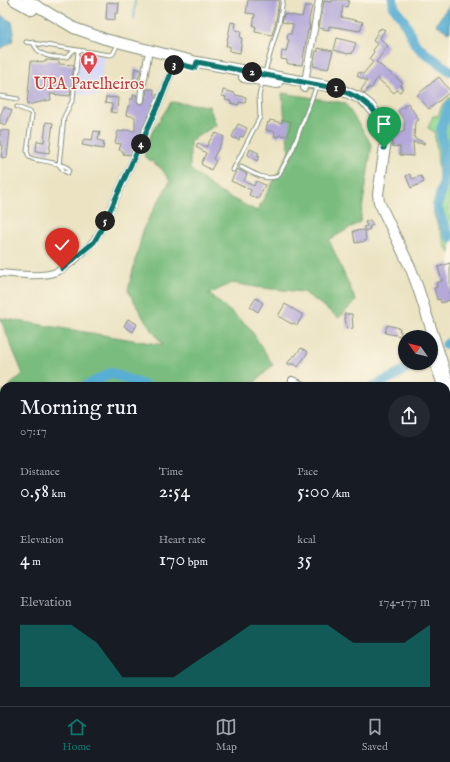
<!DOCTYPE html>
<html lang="en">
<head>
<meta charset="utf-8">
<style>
	body { margin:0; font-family:"IM FELL English",serif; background:#242831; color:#f1f3f6; height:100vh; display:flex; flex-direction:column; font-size:15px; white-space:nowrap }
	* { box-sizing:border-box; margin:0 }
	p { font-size:13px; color:#9ea1a6 }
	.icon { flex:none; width:22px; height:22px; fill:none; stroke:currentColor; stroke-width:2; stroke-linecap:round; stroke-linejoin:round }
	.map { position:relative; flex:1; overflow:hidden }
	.panel { position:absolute; left:0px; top:382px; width:450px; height:324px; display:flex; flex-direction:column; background:#171b24; border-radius:12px 12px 0 0; box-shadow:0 1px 3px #0004 }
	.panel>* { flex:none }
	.needle { width:26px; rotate:304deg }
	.buttons { position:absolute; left:398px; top:330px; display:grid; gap:8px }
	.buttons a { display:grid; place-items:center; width:40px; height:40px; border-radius:50%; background:#171b24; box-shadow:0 1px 3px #0004; font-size:20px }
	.pin { position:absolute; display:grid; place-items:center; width:34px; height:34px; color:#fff; margin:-41px -17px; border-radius:50% 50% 50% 0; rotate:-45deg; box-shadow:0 0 4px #0007 }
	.pin .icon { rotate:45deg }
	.km { position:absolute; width:20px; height:20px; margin:-10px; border-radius:50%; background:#222; color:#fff; font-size:11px; line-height:20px; text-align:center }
	.round { display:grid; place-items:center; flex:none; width:42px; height:42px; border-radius:21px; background:#242831 }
	.headline { display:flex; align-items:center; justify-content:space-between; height:68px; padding:0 20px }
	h1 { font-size:22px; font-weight:600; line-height:30px }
	.metrics { display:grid; grid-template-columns:repeat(3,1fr); gap:6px; height:68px; padding:4px 20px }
	.metrics div { display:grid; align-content:center }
	.metrics b { font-size:20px; font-weight:600 }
	.metrics small { font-size:11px; font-weight:400 }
	.metrics p { font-size:11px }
	.chart { height:112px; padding:8px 20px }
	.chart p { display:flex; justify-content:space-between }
	.chart svg { width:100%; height:72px; margin-top:4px; fill:#0f766e; opacity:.7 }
	.dock { display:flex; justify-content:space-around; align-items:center; height:56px; border-top:1px solid #363941; background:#171b24; font-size:11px; color:#9ea1a6 }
	.dock a { display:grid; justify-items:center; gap:2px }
	.dock .selected { color:#0f766e }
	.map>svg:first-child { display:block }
</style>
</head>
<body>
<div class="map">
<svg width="450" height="706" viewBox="0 0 450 706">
	<rect width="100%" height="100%" fill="#fcf5e5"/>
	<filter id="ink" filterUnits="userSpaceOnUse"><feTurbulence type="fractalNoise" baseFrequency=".025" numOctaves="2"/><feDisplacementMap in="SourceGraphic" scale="8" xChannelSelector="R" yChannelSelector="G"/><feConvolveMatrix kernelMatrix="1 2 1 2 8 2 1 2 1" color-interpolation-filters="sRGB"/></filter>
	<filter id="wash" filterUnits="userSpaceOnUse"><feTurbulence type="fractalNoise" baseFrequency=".012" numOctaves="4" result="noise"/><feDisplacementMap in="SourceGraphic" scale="16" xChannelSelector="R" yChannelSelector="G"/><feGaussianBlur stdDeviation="0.9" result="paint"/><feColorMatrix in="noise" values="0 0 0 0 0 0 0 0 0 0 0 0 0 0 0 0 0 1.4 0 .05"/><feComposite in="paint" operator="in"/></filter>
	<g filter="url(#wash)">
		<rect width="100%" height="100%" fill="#ebe3c2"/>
		<path fill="#d5d8f9" d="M79,53l25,3 -5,41 -24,-3z"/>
		<path fill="#97dc94" stroke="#5b8c64" d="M450,97v156l-4,-6 -12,-32 -1,-11 7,-14 -3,-40 -3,-19 -6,-3 5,-12h5l4,-10z"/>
		<path fill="#79bc7e" stroke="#4c7c59" d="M282,93l63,10 27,42 -12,77 -31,18 27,61 -17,17 -35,-26 -42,-4 -30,-5 -23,11 40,33 24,38 -22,21h-242l14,-12 -23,-56 163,27 -19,-26 -16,-29 16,-63 26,-46 -9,-13 -17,-12 8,-24 19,-30 38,4 7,19 -26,16v28l27,22 40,20 32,-58z
			M4,390v312h131v4h-135v-312z"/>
		<path fill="#58aed4" stroke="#3c7684" d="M450,4v28l-4,-1 -10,-7z
			M0,15l12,7 2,10 -2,10 -12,7z"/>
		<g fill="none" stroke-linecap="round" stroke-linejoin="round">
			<path stroke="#58aed4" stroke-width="1.5" d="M134,20l1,-20"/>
			<path stroke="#58aed4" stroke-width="10" d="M393,0l1,7 9,12 12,25 10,9 25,18
				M450,105l-2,3 -7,22 3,23 -1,32 -6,22 6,16 7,14
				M446,345l4,-3
				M86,386l25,-13 34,13
				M373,386l22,-10 18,-13
				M0,519l4,-6"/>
		</g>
		<g id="blocks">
			<path fill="#b3a8d9" d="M248,0h31l-3,21 -4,14 -17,-3 1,-5 -3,-1 2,-12 -9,-1z
				M332,0h17l-2,7 -4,-1 -2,11 22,5 -3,9 -31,-5v4l-10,-2 5,-27 8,1z
				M107,2l12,1 -1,10h-3v7l-9,-1z
				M305,6h7l-3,14v5h1l-1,5h-1l-6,35 -13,-1 -2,-1v-3l-6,-1 1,-8 4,1 3,-12 -2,-1 1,-5h3l2,-10 -11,-2 2,-8 18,3z
				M231,22l5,1 -1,7 6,1 -1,7h2l-2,15 -10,-2v-5h-4z
				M381,28l4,2 -5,8 8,8 -12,16 27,21 -3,3 3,2 -3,4 -3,-2 -3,3 -17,-15 -6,11 -2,-2 -4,7 -4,-4 6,-9 -10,-5 2,-4 4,2 10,-12 -4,-3 5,-7 -1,-2 5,-6 -5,-3 6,-12 1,1z
				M337,38l19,5 -4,11 -3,-1 -1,1 -14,-4z
				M318,48l15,3 -5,18 -15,-3 3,-15 2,1z
				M46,60l13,1v3l15,1 -4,31 -20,-2 1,6h-1l-23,5 4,-44 15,1z
				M135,68l6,2 -7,20v-19z
				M439,77l11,14v1l-21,17 -12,-14z
				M147,89h7v5l4,1 -28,60 -7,-1v-3l-4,-1 2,-6 -6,-1 3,-12 5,1 1,-2 11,1v-14l-9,-2 2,-9 2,1v-8h3v-4h4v7l3,2h3l2,-3z
				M223,90l12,3v2l11,2 -1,6 -6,-1v3l-9,-2 1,-2 -6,-1 1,-3 -4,-1z
				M106,97l12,1 -1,15 -6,-1 1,-8 -7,-1z
				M408,103l11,17 -4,2 -1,16 11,5 -1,1 -11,-2 1,14 -14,-1v-8l-8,-1v-10h4v-4h8l1,-12 -7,-9z
				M4,107l8,3 -6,15 -6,-2v-7z
				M270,120l12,3v-3l9,1 -3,15 -9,-1v2l-5,-1 1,-4 -9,-2 2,-8 1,1z
				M46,122l7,1 -4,30 -13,-2 1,-10 7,1z
				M238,124l9,4 -4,9 -3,-1 -1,4 -7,-3z
				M0,130l10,1 -3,27 -6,-1 2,-12h-3z
				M94,131l6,1 -2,8 6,2 -1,7 -21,-4 2,-6 8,1z
				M216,133l8,4 -11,22 3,2 -5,9 -10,-6 5,-11 -10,-6 2,-4 8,4 7,-12h1z
				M250,149l9,4 -2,2 3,1 -3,5 -9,-6z
				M237,169l10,5 -3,7 10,5 2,-5 9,4 -7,14 -9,-4 2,-5 -20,-9z
				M410,174l2,5 9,-3 3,6 -13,6 -5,-12z
				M370,220l3,5 -4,2 1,2 -5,2 1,10 -11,2 -2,-12 12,-1 -2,-3 4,-1 -2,-4z
				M450,263v37l-9,3 -1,-4 -3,1 -3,-12 3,-1 -1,-4 6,-2 -4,-14z
				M256,298l7,5 -5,9 -8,-5z
				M285,304l18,11 -6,10 -3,-2 -1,1 -3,-1 -12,-7z
				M344,314h8l1,14 -6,1z
				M128,319l9,5 -4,8 -9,-6z
				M387,325l13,3 -1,3h2v5l-16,-3z
				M301,348l7,4 -10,15 -3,-3h-8l6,-8h2z"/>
		</g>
	</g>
	<g filter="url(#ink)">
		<use href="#blocks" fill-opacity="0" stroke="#85907b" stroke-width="1"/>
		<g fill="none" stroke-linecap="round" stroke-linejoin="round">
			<defs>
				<path id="service" d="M26,42l84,13 3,-1 3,-6
					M33,42c5,15 20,16 34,15l7,-7
					M265,72l14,-49 4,-23
					M0,96l18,3
					M17,107l13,5 2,3 -5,36 2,6 4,2c8,2 31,4 36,10l-1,4 -4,-2 -5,-6 5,-48 9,-18 5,-48
					M241,167c10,5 25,15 37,9l14,-25 23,-61
					M233,170l27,-53 -1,-21 3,-13
					M446,440l4,1
					M446,448l4,1
					M446,519h4"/>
				<path id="minor" d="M304,88l15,-88
					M141,100l1,-11 6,-33
					M0,273c15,1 42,5 56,-1 15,-5 39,-30 46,-44l58,-127 15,-38
					M292,380l13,6"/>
				<path id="tertiary" d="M446,423l4,1
					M190,706l3,-4"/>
				<path id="primary" d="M14,0l18,10
					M27,0l47,28 31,11 92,23 137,25 26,11 10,8 11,15 4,12 1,7 -8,54 1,8 32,67 7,19 32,99
					M244,77l33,6
					M431,349l12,37
					M446,395l4,9"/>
			</defs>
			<use href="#service" stroke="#85907b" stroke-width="5"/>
			<use href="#minor" stroke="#85907b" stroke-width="8"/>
			<use href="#tertiary" stroke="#85907b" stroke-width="10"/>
			<use href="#primary" stroke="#85907b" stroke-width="12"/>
			<use href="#service" stroke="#fff" stroke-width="3"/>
			<use href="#minor" stroke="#fff" stroke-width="6"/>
			<use href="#tertiary" stroke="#fff" stroke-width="8"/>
			<use href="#primary" stroke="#fff" stroke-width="10"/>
		</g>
	</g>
	<g fill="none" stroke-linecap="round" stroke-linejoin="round" filter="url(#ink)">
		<defs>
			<path id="route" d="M62,269l32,-27 8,-14 58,-127 15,-38 20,5 2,-6 137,26c30,9 55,26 50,60"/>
		</defs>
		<use href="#route" stroke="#fff" stroke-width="8"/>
		<use href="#route" stroke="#0f766e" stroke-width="5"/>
	</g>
	<defs>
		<symbol id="hospital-pin" viewBox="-11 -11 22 30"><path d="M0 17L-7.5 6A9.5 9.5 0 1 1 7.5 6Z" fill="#e0444e" stroke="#fcf5e5"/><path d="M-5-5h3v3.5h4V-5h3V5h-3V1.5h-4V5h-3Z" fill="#fff"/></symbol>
	</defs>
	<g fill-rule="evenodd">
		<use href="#hospital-pin" x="79" y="50" width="20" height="27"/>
	</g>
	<g text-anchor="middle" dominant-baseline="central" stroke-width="3" stroke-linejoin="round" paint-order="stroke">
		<g font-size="16" fill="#be3a42" stroke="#fcf5e5">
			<text x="89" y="85">UPA Parelheiros</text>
		</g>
	</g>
</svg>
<div class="buttons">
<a><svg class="needle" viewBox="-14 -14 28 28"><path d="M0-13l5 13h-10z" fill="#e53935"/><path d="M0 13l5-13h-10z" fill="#9ea1a6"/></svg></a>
</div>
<div class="pin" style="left:384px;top:148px;background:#1e9e55"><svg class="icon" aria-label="arrive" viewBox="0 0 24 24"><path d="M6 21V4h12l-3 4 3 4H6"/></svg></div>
<div class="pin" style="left:62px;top:269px;background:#d93025"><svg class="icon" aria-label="check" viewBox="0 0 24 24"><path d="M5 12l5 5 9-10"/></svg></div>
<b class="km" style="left:336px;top:88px">1</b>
<b class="km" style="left:252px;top:72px">2</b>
<b class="km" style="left:174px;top:65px">3</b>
<b class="km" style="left:141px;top:144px">4</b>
<b class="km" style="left:105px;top:221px">5</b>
<section class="panel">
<div class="headline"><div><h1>Morning run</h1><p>07:17</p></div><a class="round"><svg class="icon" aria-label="share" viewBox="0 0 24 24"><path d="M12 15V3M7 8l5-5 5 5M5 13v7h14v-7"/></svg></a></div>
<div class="metrics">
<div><p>Distance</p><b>0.58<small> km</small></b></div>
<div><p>Time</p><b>2:54</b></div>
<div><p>Pace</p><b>5:00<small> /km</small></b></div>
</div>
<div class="metrics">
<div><p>Elevation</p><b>4<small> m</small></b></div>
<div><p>Heart rate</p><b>170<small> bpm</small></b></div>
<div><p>kcal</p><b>35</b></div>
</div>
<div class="chart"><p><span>Elevation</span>174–177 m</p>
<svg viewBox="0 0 160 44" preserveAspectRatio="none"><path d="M0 44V6L10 6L20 6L30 17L40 38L50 38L60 38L70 27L80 17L90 6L100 6L110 6L120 6L130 17L140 17L150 17L160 6V44z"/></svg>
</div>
</section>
</div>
<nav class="dock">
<a class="selected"><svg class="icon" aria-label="home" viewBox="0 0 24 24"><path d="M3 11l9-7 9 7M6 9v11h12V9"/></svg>Home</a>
<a><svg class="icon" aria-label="map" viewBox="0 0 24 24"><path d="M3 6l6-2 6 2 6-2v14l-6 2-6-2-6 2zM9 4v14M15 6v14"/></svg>Map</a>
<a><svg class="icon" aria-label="saved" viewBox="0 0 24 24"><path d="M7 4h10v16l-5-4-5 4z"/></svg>Saved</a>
</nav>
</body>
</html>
